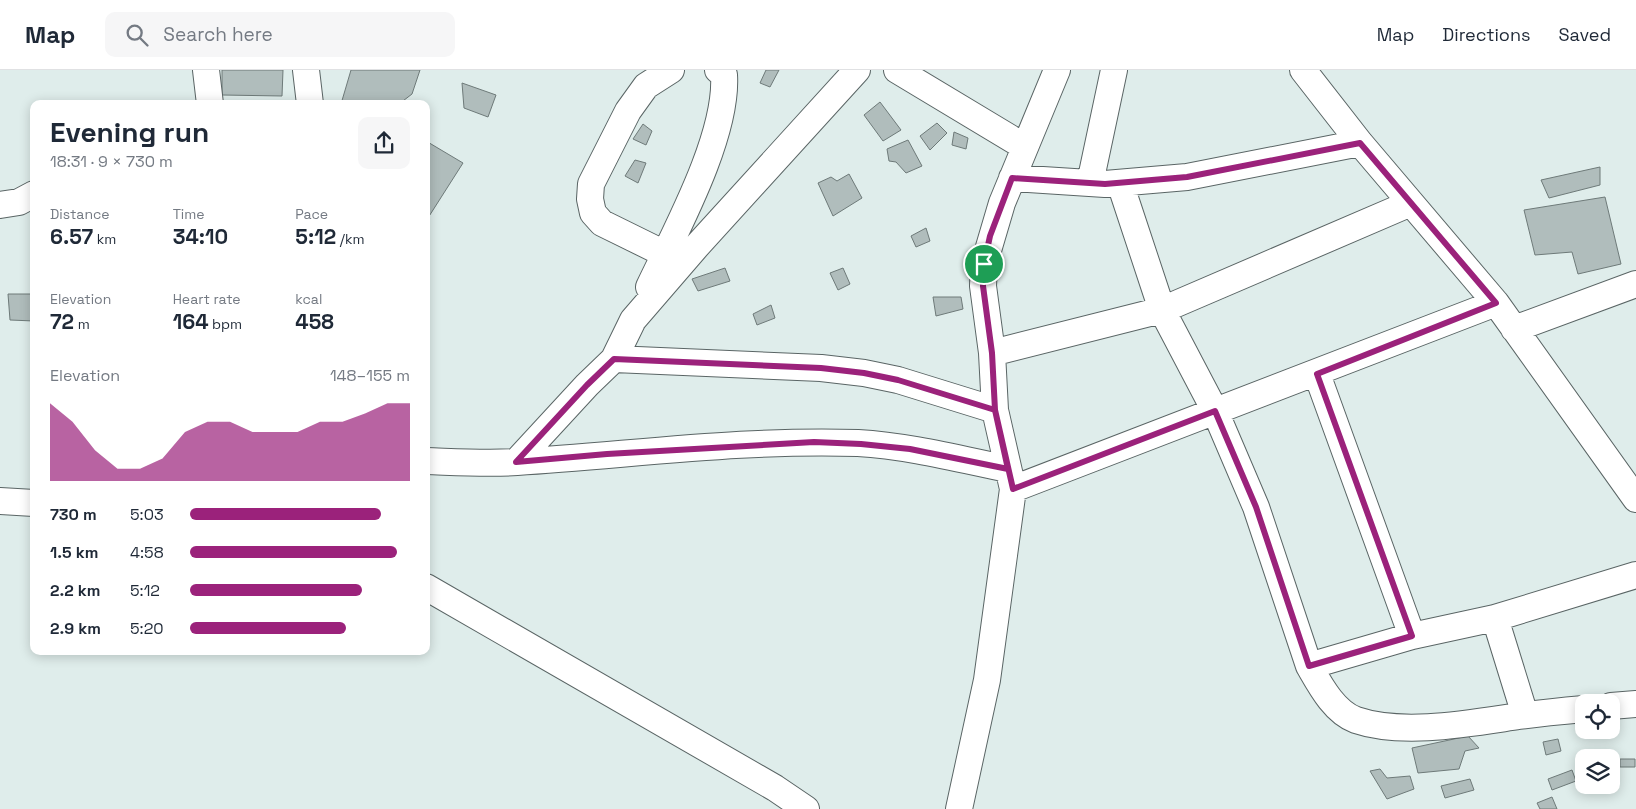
<!DOCTYPE html>
<html lang="en">
<head>
<meta charset="utf-8">
<style>
	body { margin:0; font-family:"Space Grotesk",sans-serif; background:#f6f6f7; color:#1f2937; height:100vh; display:flex; flex-direction:column; font-size:19px; white-space:nowrap }
	* { box-sizing:border-box; margin:0 }
	p { font-size:16px; color:#747a83 }
	.icon { flex:none; width:28px; height:28px; fill:none; stroke:currentColor; stroke-width:2; stroke-linecap:round; stroke-linejoin:round }
	.map { position:relative; flex:1; overflow:hidden }
	.panel { position:absolute; left:30px; top:30px; width:400px; height:555px; display:flex; flex-direction:column; background:#fff; border-radius:10px; box-shadow:0 2px 12px #0003 }
	.panel>* { flex:none }
	.fabs { position:absolute; left:1575px; top:624px; display:grid; gap:10px }
	.fabs a { display:grid; place-items:center; width:45px; height:45px; border-radius:10px; background:#fff; box-shadow:0 2px 12px #0003; font-size:25px }
	.pin { position:absolute; display:grid; place-items:center; width:42px; height:42px; color:#fff; margin:-21px; border:2px solid #fff; border-radius:50%; box-shadow:0 1px 5px #0007 }
	.round { display:grid; place-items:center; flex:none; width:52px; height:52px; border-radius:10px; background:#f6f6f7 }
	.headline { display:flex; align-items:center; justify-content:space-between; height:85px; padding:0 20px }
	h1 { font-size:28px; font-weight:700; line-height:38px }
	.metrics { display:grid; grid-template-columns:repeat(3,1fr); gap:8px; height:85px; padding:5px 20px }
	.metrics div { display:grid; align-content:center }
	.metrics b { font-size:21px; font-weight:700 }
	.metrics small { font-size:14px; font-weight:400 }
	.metrics p { font-size:14px }
	.chart { height:140px; padding:10px 20px }
	.chart p { display:flex; justify-content:space-between }
	.chart svg { width:100%; height:90px; margin-top:5px; fill:#9b227b; opacity:.7 }
	ul { padding:0 20px; list-style:none; font-size:16px }
	li { display:grid; grid-template-columns:80px 60px 1fr; align-items:center; height:38px }
	li i { height:12px; border-radius:6px; background:#9b227b }
	header { display:flex; align-items:center; gap:30px; box-sizing:border-box; height:70px; padding:0 25px; background:#fff; border-bottom:1px solid #e0e1e3 }
	header strong { font-size:24px }
	nav { display:flex; gap:28px; margin-inline-start:auto; font-size:18px }
	.search { width:350px; height:45px; background:#f6f6f7; display:flex; align-items:center; gap:12px; box-sizing:border-box; padding:0 18px; border-radius:10px; color:#747a83; font-size:19px }
	.map>svg:first-child { display:block }
</style>
</head>
<body>
<header>
<strong>Map</strong>
<div class="search"><svg class="icon" aria-label="search" viewBox="0 0 24 24"><circle cx="10" cy="10" r="6"/><path d="M15 15l6 6"/></svg>Search here</div>
<nav><a>Map</a><a>Directions</a><a>Saved</a></nav>
</header>
<div class="map">
<svg width="1636" height="739" viewBox="0 0 1636 739">
	<rect width="100%" height="100%" fill="#dfedeb"/>
	<path fill="#b0bdbc" stroke="#6e7a79" d="M222,0h61l-1,26 -60,-1z
		M351,0h69l-8,24 -13,10h-58z
		M766,0h13l-9,17 -10,-4z
		M462,13l34,12 -8,22 -24,-9z
		M880,32l21,28 -18,11 -19,-26z
		M937,53l10,10 -17,17 -10,-14z
		M643,54l9,7 -6,14 -13,-6z
		M954,62l14,6 -2,11 -14,-4z
		M908,70l14,26 -16,7 -10,-11 -7,-1 -2,-12z
		M426,71l37,22 -37,58z
		M635,90l11,3 -8,20 -13,-7z
		M1600,97v18l-51,13 -8,-18z
		M849,104l13,24 -29,18 -15,-33 13,-6 6,4z
		M1605,127l16,67 -43,10 -6,-22 -37,3 -11,-45z
		M926,158l4,13 -14,6 -5,-11z
		M725,198l5,13 -32,10 -6,-12z
		M843,198l7,16 -12,6 -8,-17z
		M8,224h26v27l-24,-1z
		M933,227h28l2,12 -27,7z
		M771,235l4,13 -18,7 -4,-11z
		M1468,666l11,12 -14,3 -6,18 -41,4 -6,-25z
		M1558,669l3,12 -15,4 -3,-13z
		M1620,689h15v8h-15z
		M1380,699l7,9 23,-2 4,13 -27,10 -17,-28z
		M1572,700l4,11 -24,9 -4,-11z
		M1470,709l4,11 -29,8 -4,-12z
		M1552,727l5,12h-17l-3,-6z"/>
	<g fill="none" stroke-linecap="round" stroke-linejoin="round">
		<defs>
			<path id="minor" d="M206,0l4,34
				M306,0l4,34
				M897,0l128,77
				M1303,0l57,73 136,160 140,196
				M1012,108l93,6 82,-7 173,-34
				M1090,113l24,-113
				M1120,113l42,127 53,101 41,96 53,159 103,-30 83,-18 141,-43
				M0,135l19,-3 15,-8
				M665,184l-63,-31 -9,-10 -3,-14 1,-15 37,-73 18,-25 25,-16
				M649,217c26,-55 79,-151 75,-212l-6,-5
				M1514,259l122,-45
				M992,283l170,-43 249,-107
				M614,289l207,9 43,5 34,7 97,30 18,79 -26,191 -28,129
				M1317,304l95,262
				M995,340l-3,-57 -9,-67 1,-22 18,-61 55,-133
				M426,391c30,1 61,3 91,1 113,-7 229,-23 341,-19 51,3 101,16 150,26
				M516,392l71,-77 27,-26 19,-39 63,-73 161,-177
				M1013,419l483,-186
				M0,431l34,2
				M426,517l349,201 31,21
				M1495,548l30,97
				M1309,596c11,19 25,46 47,54 47,16 115,3 163,-4 22,-3 43,-5 65,-7
				M1611,636l25,-2"/>
		</defs>
		<use href="#minor" stroke="#5a6565" stroke-width="28"/>
		<use href="#minor" stroke="#fff" stroke-width="26"/>
	</g>
	<g fill="none" stroke-linecap="round" stroke-linejoin="round">
		<defs>
			<path id="route" d="M984,194l-1,22 9,67 3,57 13,59 -98,-20 -49,-5 -47,-2 -207,12 -91,8 71,-77 27,-26 207,9 43,5 34,7 97,30 18,79 202,-78 41,96 53,159 103,-30 -95,-262 179,-71 -136,-160 -173,34 -82,7 -93,-6 -22,58 -6,28"/>
		</defs>
		<use href="#route" stroke="#fff" stroke-width="10"/>
		<use href="#route" stroke="#9b227b" stroke-width="6"/>
	</g>
</svg>
<div class="fabs">
<a><svg class="icon" aria-label="locate" viewBox="0 0 24 24"><circle cx="12" cy="12" r="6"/><path d="M12 2v4M12 18v4M2 12h4M18 12h4"/></svg></a>
<a><svg class="icon" aria-label="layers" viewBox="0 0 24 24"><path d="M12 4l9 5-9 5-9-5zM3 14l9 5 9-5"/></svg></a>
</div>
<div class="pin" style="left:984px;top:194px;background:#1e9e55"><svg class="icon" aria-label="arrive" viewBox="0 0 24 24"><path d="M6 21V4h12l-3 4 3 4H6"/></svg></div>
<section class="panel">
<div class="headline"><div><h1>Evening run</h1><p>18:31 · 9 × 730 m</p></div><a class="round"><svg class="icon" aria-label="share" viewBox="0 0 24 24"><path d="M12 15V3M7 8l5-5 5 5M5 13v7h14v-7"/></svg></a></div>
<div class="metrics">
<div><p>Distance</p><b>6.57<small> km</small></b></div>
<div><p>Time</p><b>34:10</b></div>
<div><p>Pace</p><b>5:12<small> /km</small></b></div>
</div>
<div class="metrics">
<div><p>Elevation</p><b>72<small> m</small></b></div>
<div><p>Heart rate</p><b>164<small> bpm</small></b></div>
<div><p>kcal</p><b>458</b></div>
</div>
<div class="chart"><p><span>Elevation</span>148–155 m</p>
<svg viewBox="0 0 160 44" preserveAspectRatio="none"><path d="M0 44V6L10 15L20 29L30 38L40 38L50 33L60 20L70 15L80 15L90 20L100 20L110 20L120 15L130 15L140 11L150 6L160 6V44z"/></svg>
</div>
<ul>
<li><b>730 m</b>5:03<i style="width:87%"></i></li>
<li><b>1.5 km</b>4:58<i style="width:94%"></i></li>
<li><b>2.2 km</b>5:12<i style="width:78%"></i></li>
<li><b>2.9 km</b>5:20<i style="width:71%"></i></li>
</ul>
</section>
</div>
</body>
</html>
